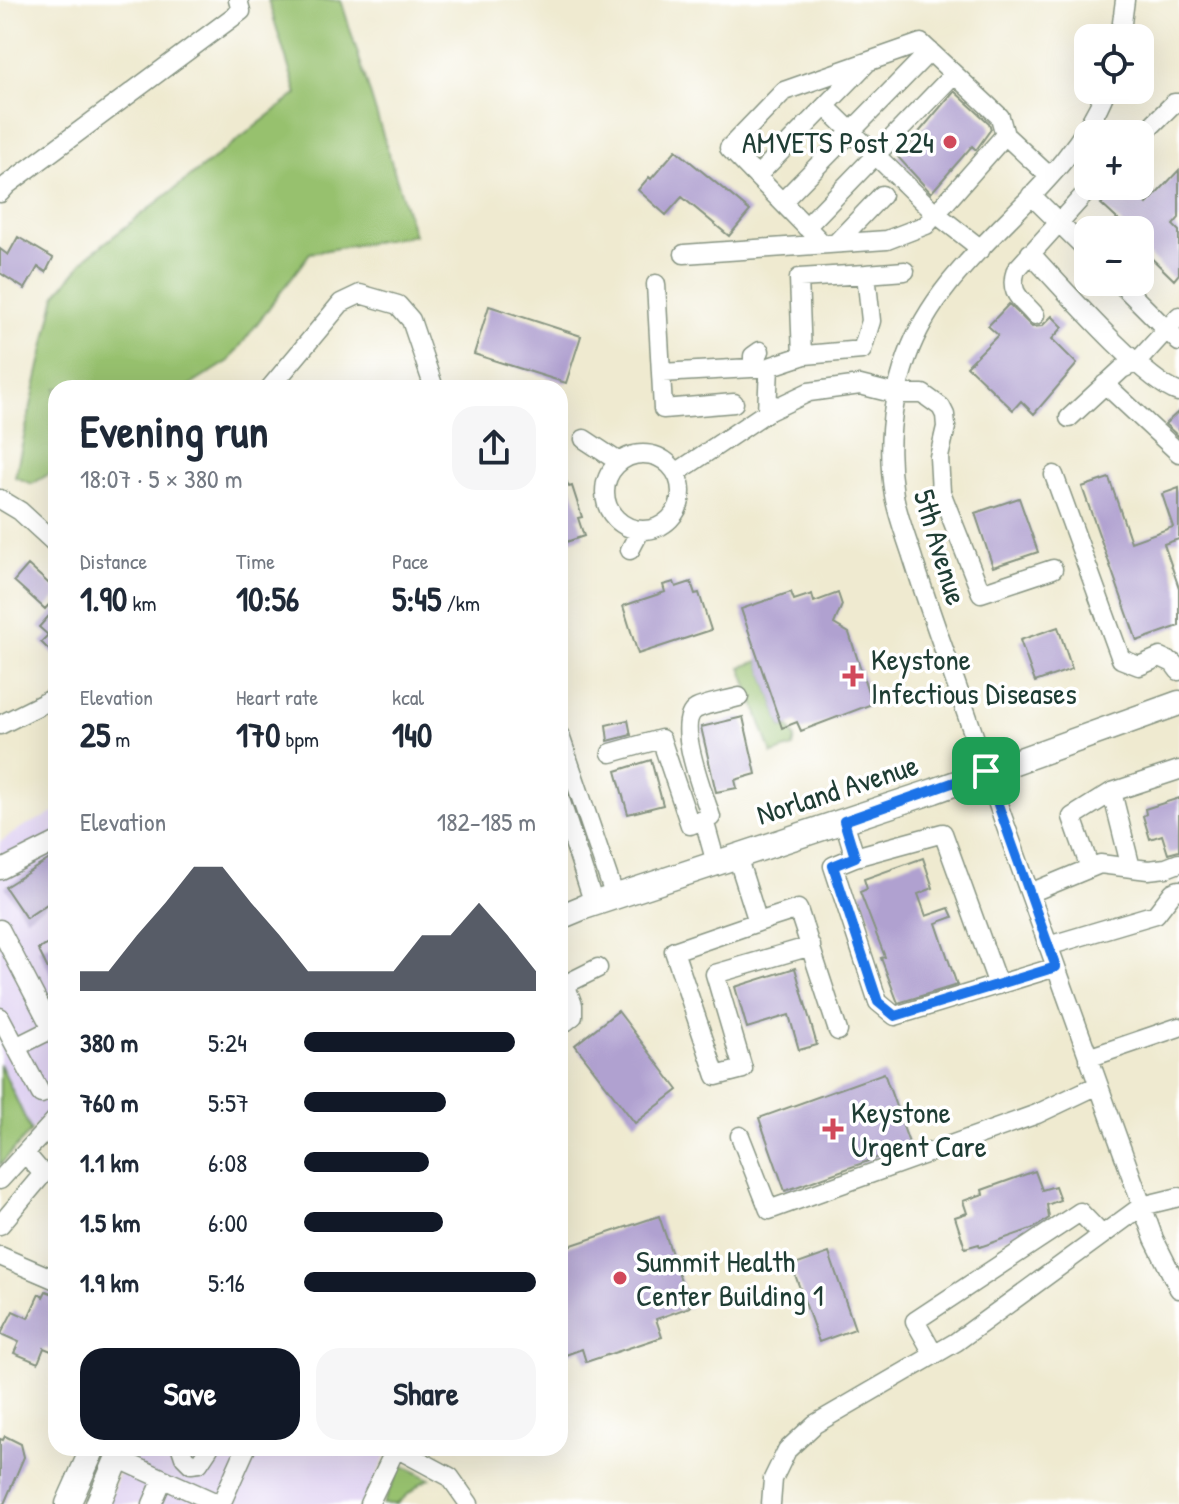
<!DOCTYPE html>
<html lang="en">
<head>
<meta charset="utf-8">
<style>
	body { margin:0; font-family:"Patrick Hand",sans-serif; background:#f6f6f7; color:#1f2937; height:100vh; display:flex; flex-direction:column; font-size:30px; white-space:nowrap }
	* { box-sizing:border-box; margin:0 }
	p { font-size:26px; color:#747a83 }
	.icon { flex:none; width:44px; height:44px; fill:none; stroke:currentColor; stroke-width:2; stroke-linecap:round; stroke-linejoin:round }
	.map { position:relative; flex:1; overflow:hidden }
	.details { position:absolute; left:48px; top:380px; width:520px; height:1076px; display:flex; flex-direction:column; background:#fff; border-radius:24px; box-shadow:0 8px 32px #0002 }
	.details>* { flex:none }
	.controls { position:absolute; left:1074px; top:24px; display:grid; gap:16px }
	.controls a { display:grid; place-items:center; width:80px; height:80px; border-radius:16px; background:#fff; box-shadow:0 8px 32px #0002; font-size:40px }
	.pin { position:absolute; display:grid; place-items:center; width:68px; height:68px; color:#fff; margin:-34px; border-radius:16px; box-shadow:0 4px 12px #0006 }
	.round { display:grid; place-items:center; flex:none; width:84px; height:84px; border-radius:24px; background:#f6f6f7 }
	.headline { display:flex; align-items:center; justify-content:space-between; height:136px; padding:0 32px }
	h1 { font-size:44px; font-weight:700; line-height:60px }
	.figures { display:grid; grid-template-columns:repeat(3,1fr); gap:12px; height:136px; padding:8px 32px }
	.figures div { display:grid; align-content:center }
	.figures b { font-size:34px; font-weight:700 }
	.figures small { font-size:22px; font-weight:400 }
	.figures p { font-size:22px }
	.chart { height:224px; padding:16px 32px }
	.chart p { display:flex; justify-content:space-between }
	.chart svg { width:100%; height:144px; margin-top:8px; fill:#111827; opacity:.7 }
	.action { display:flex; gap:16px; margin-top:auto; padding:16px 32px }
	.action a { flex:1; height:92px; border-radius:24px; background:#111827; color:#fff; font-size:32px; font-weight:700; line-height:92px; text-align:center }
	.action a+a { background:#f6f6f7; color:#1f2937 }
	ul { padding:0 32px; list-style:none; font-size:26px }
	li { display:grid; grid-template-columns:128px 96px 1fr; align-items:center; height:60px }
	li i { height:20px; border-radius:10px; background:#111827 }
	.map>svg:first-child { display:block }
</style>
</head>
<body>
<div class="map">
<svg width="1179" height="1504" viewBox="0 0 1179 1504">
	<rect width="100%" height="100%" fill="#fff"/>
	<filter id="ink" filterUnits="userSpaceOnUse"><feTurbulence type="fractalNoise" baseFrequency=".0125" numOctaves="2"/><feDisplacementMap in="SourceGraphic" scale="16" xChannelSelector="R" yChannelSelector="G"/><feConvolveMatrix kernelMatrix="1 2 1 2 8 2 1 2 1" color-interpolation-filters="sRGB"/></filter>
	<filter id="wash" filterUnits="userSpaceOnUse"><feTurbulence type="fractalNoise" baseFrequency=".006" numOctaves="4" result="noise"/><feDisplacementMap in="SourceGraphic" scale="32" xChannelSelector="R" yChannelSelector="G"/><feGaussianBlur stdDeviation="1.8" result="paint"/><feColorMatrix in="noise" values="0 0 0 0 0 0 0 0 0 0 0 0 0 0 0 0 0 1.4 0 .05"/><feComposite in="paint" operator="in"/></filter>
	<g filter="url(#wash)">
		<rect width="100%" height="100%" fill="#efead0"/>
		<path fill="#e1d4f3" d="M56,812v293l-25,26 -31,-63v-226l24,-16z
			M130,1448h259l-25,56h-257z"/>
		<path fill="#97c16e" stroke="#5b7f51" stroke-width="2" d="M268,0h73l73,235 -104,18 -81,108 -43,27h-130v82l-24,14 -17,-7 41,-182 32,-39 209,-162z
			M759,661l23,67 6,-2 7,12 -2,9 -21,7 -31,-87z
			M0,1064l31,67 -31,34z
			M401,1465l29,14 -9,4 -24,21h-14z"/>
		<g id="blocks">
			<path fill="#b0a1d0" d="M954,91l35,32 2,6 -15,21 -4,-4 -41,47 -33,-36z
				M676,150l74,61 -21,25 -47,-39 -16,18 -28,-25 11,-13 2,2z
				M1179,170v48l-6,7 6,6v43l-5,6 -34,-33v-17h-11l-28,-26 18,-18h10l18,18z
				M18,237l35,21 -7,14 -8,-5 -13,22 -25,-16v-24l8,6z
				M1009,304l23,23 10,-1 10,-10 11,11 -11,12 25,25 -43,50 -13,-13 -8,9 -46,-44 31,-31 -10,-9z
				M489,306l92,30 -15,47 -92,-29z
				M1179,411v26l-14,-13z
				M560,467l9,20 3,-1 10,31 -4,1 6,18 -24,8z
				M1109,478l22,64 42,-15 -11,-33 17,-6v51l-15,5 15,44v38l-42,15 -55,-154z
				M1019,498l19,54 -45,15 -18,-54z
				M28,565l28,25v7l-11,12 -31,-28z
				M674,582l2,5 15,-5 4,12 4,-1 12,37 -73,24 -15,-48 42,-14 -2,-7z
				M791,592l3,8 18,-6 2,8 24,-9 4,12 -8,19 15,9 23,71 -71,27 -4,-9 -15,6 -41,-119z
				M56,608v49l-15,-15 7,-7 -9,-8z
				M1058,627l14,42 -37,13 -15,-42z
				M743,717l13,57 -21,6 2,8 -21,4 -15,-65z
				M628,720l3,15 -23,6 -2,-16z
				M651,760l12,45 -35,9 -12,-43z
				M1179,798v53l-11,3 -6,-19 -12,4 -7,-23 3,-2 -1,-5z
				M56,855v43l-30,20 -21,-31z
				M923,858l10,30 -15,6 8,22 23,-8 4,9 -17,6 21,62 -59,18 -17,-45 4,-1 -25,-65 7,-3 -3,-10z
				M56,941v44l-18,-36z
				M795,968l22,77 -18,5 -10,-35 -42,13 -12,-41z
				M618,1011l60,79 -43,33 -60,-78z
				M884,1073l26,73 -125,45 -26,-73z
				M1035,1171l7,19 13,-4 5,14 -13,5 2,13 -15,10 -54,19 -1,-3 -14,4 -10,-31 12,-4 -4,-12 20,-7 -1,-4z
				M659,1216l31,91 -34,12 6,18 -76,25 -4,-13 -22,8v-108z
				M829,1253l26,76 -36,13 -27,-76z
				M46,1291l10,4v58l-12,-5 -6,15 -24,-10 5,-11 -18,-8 12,-23 15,7 11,-24 4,3z
				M5,1436l16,8 3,13 -20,47h-4v-65l3,1z"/>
		</g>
	</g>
	<g filter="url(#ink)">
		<use href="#blocks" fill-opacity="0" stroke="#879482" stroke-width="2"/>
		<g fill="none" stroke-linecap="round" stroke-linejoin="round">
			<defs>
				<path id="minor" d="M1120,38l5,-38
					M1106,90c-41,106 -161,159 -199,267 -16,45 -21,91 -13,138 4,23 13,44 20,67 18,56 39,112 58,168 59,170 121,339 182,509l25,50
					M825,106l110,107 46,36
					M1140,137l34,-34h5
					M757,176l109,-112
					M0,193l7,-8 234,-174 -3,-11
					M1031,195l57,56
					M782,202l148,-151
					M806,227l148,-153
					M836,243l46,-48
					M823,244l-94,-96 55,-57 137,-48 79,74 5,18
					M1030,253c29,31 114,128 148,139
					M684,254l203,-14 39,-15 79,-90 44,41
					M1119,282l60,60
					M656,284l5,89
					M1035,315c-14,-16 -27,-22 -19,-45l76,-84
					M802,356l-3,-78 67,-4
					M753,368v-12l7,-5
					M1105,384l74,69
					M270,388l71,-85 19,-9 38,11 13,15 23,68
					M734,403l-71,6 -2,-36 108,-6
					M767,412l2,-45 36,-12 57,-5 9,-29 -5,-47 39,-3
					M1069,418l53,-49 15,-7 42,-46
					M584,439l35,23
					M605 492a38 38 0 1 1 76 0a38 38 0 1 1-76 0Z
					M676,473l91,-61 42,-20 51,-7 36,9h27l18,13 4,8 1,12 -7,30 2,35 40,101 72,-24
					M1054,475l67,184 18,7 21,-9 13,6 6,8
					M0,499l20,12 36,33
					M630,550l10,-19
					M0,725l56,-28
					M560,736l55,161
					M611,753l50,-14 29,86 21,-8c-6,-20 -37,-95 -15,-108 12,-6 30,-8 43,-12
					M560,799l34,105
					M704,820l12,43
					M844,821l11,36
					M737,856l21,66 -84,29 42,125 27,-7 -28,-95 96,-28
					M1090,868l-18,-51 40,-25
					M1131,868l-19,-76 67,-22
					M0,870l56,-28
					M1030,893l70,-29 48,6 18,-2 13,-5
					M758,922l40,-13 40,122
					M0,929l52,100 -36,18
					M1048,946l108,-32 17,-22 6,-2
					M998,985l-55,-152 -88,24 -22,9 45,136 17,14 161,-49
					M560,987l38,-19
					M0,1017l41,77
					M560,1026l13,-10v-11l-8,-21
					M1088,1058l91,-31
					M740,1136l29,74 268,-96 61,-29
					M0,1180l56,-61
					M0,1225l43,-51 -18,-21
					M0,1256l56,24
					M934,1355l-19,-34 165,-109 22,23
					M181,1448l3,9 7,7 8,-1 10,-15
					M396,1448l54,29 19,27
					M117,1458l102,46
					M152,1504l11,-25
					M221,1504l25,-56
					M369,1504l27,-56
					M771,1504l2,-25 14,-29 28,-26 141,-82 186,-136 37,-9"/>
				<path id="major" d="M560,917l24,-10 350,-116 245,-88
					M68,1504l25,-56
					M98,1504l24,-56"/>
			</defs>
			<use href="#minor" stroke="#879482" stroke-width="21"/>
			<use href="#major" stroke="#879482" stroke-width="27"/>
			<use href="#minor" stroke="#fff" stroke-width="18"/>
			<use href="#major" stroke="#fff" stroke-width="24"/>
		</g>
	</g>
	<g fill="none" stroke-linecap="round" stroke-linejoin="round" filter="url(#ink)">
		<defs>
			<path id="route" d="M986,771l70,196 -161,49 -17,-14 -45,-136 22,-9 -11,-36z"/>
		</defs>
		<use href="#route" stroke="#fff" stroke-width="16"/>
		<use href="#route" stroke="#1a73e8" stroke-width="10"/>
	</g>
	<g fill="#d1495b" stroke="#fff" stroke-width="3">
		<circle cx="950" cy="142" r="8"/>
		<path d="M849 664h8v8h8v8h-8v8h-8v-8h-8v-8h8z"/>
		<path d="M829 1117h8v8h8v8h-8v8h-8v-8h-8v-8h8z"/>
		<circle cx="620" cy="1278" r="8"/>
	</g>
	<g text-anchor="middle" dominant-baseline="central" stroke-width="7" stroke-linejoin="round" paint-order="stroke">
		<g font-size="30" fill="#1f3d34" stroke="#fff" text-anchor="start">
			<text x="934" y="142" text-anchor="end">AMVETS Post 224</text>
			<text x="871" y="659">Keystone<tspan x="871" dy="34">Infectious Diseases</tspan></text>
			<text x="851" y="1112">Keystone<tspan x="851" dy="34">Urgent Care</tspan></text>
			<text x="636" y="1261">Summit Health<tspan x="636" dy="34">Center Building 1</tspan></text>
		</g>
		<g font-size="30" fill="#1f3d34" stroke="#fff">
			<text transform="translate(941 547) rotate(73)">5th Avenue</text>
			<text transform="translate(837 789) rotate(-18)">Norland Avenue</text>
		</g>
	</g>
</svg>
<div class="controls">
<a><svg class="icon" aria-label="locate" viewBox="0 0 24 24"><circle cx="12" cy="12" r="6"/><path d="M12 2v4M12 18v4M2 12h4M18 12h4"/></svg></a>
<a>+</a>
<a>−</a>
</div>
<div class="pin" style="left:986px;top:771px;background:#1e9e55"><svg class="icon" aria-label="arrive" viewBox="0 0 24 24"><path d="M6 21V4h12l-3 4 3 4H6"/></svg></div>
<section class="details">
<div class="headline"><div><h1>Evening run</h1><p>18:07 · 5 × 380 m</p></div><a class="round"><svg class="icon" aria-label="share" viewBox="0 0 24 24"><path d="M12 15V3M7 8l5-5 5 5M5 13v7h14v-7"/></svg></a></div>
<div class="figures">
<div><p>Distance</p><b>1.90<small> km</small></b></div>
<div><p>Time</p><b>10:56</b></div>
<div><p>Pace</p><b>5:45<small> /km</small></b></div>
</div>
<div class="figures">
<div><p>Elevation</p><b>25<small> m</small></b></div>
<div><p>Heart rate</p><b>170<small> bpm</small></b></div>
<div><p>kcal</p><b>140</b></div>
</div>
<div class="chart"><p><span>Elevation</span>182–185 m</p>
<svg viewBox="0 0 160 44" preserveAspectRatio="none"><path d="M0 44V38L10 38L20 27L30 17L40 6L50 6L60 17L70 27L80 38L90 38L100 38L110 38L120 27L130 27L140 17L150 27L160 38V44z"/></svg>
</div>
<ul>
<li><b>380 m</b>5:24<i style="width:91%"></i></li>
<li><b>760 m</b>5:57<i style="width:61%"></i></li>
<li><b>1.1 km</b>6:08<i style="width:54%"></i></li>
<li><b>1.5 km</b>6:00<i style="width:60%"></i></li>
<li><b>1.9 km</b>5:16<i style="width:100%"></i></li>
</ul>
<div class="action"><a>Save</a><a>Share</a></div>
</section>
</div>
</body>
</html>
